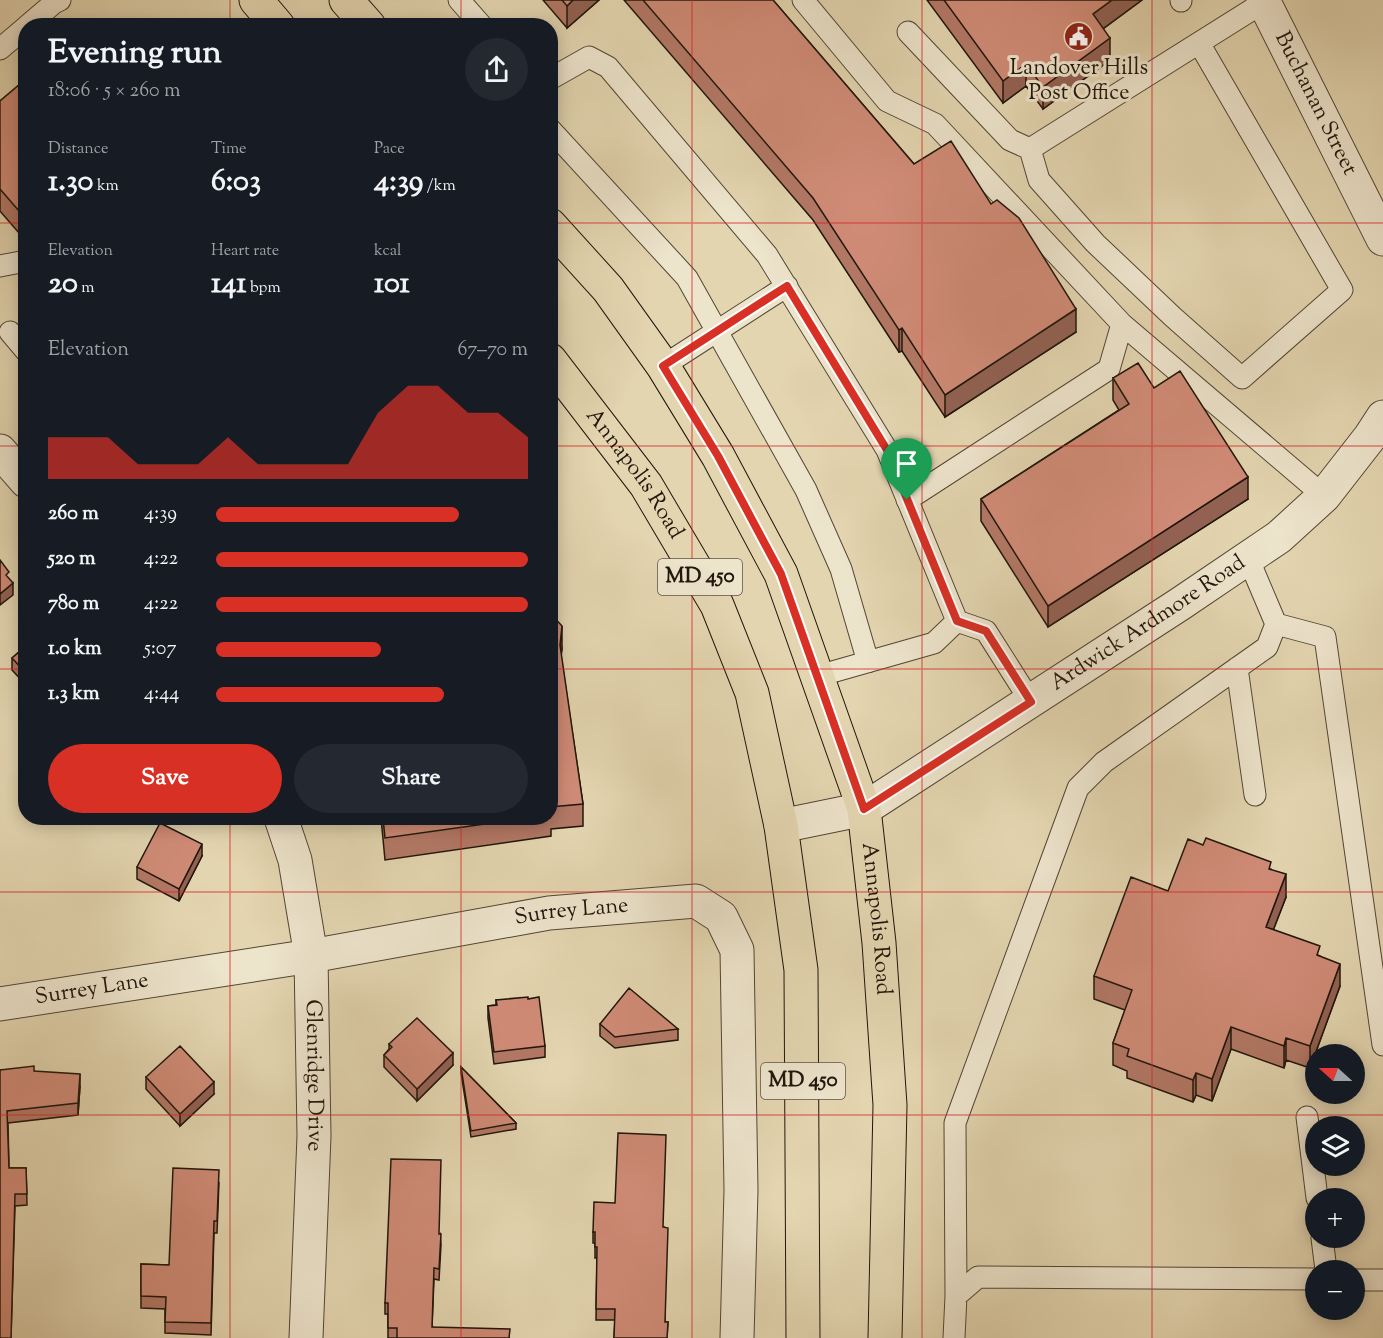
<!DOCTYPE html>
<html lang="en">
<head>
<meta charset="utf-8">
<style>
	body { margin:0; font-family:"Sorts Mill Goudy",serif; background:#242831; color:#f1f3f6; height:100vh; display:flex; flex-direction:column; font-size:22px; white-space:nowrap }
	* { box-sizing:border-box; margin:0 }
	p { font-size:20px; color:#9ea1a6 }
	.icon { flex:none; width:33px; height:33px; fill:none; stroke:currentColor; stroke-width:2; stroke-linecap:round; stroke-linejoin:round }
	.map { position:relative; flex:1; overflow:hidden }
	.side { position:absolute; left:18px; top:18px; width:540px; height:807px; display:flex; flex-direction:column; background:#171b24; border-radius:24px; box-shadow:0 3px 15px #0003 }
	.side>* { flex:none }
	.needle { width:39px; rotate:291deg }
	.fabs { position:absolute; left:1305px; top:1044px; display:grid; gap:12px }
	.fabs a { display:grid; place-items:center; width:60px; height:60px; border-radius:50%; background:#171b24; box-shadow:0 3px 15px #0003; font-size:30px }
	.pin { position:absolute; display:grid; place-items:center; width:51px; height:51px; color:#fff; margin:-62px -26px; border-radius:50% 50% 50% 0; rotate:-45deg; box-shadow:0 0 6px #0007 }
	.pin .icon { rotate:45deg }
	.round { display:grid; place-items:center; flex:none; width:63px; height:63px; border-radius:32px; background:#242831 }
	.overview { display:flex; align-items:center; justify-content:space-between; height:102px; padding:0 30px }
	h1 { font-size:33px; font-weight:800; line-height:45px }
	.metrics { display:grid; grid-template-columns:repeat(3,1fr); gap:9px; height:102px; padding:6px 30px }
	.metrics div { display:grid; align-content:center }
	.metrics b { font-size:30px; font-weight:800 }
	.metrics small { font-size:16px; font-weight:400 }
	.metrics p { font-size:16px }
	.chart { height:168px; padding:12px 30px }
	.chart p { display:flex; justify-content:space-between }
	.chart svg { width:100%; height:108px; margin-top:6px; fill:#d93025; opacity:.7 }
	.action { display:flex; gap:12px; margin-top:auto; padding:12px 30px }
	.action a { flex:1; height:69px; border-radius:36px; background:#d93025; color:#fff; font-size:24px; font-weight:800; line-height:69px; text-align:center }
	.action a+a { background:#242831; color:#f1f3f6 }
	ul { padding:0 30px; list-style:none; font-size:20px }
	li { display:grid; grid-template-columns:96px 72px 1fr; align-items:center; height:45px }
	li i { height:15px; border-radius:8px; background:#d93025 }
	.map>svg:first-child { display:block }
</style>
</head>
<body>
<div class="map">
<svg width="1383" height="1338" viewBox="0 0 1383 1338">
	<rect width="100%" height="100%" fill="#e3d5b0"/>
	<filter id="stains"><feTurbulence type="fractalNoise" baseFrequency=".00333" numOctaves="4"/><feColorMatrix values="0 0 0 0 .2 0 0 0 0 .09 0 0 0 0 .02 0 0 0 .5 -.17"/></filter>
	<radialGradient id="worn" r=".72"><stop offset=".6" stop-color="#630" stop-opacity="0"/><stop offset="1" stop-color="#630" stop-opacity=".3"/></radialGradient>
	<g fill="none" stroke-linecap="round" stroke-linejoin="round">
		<defs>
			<path id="service" d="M459,0l23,26
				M803,0l84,101 48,23 187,200 -13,45 -202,131
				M1181,0v1
				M27,26l27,-23 6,-3
				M908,32l102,108 20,9 234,-147
				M0,49l26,-22
				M550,79l39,-22 19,10 159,188 120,195 70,171 29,10 45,71
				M550,129l137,149 119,212 35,79 27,93
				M1030,149l9,31 56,63 78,74 69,61 100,-88 -143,-247
				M0,266l26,-5
				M1122,324l202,172
				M10,332l16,19
				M663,366l124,-80
				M1276,624l49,13 58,408
				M1237,668l18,127
				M818,676l116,-33 23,-22
				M1307,1117l10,81
				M1322,1238l4,32
				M1354,1280h29
				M956,1296l-1,-173 123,-335 26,-26 163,-115 9,-23 -28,-66
				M954,1338l2,-42 22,-19 338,2"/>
			<g id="minor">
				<path id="s1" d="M1263,0l120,239"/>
				<path d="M0,451l26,30"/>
				<path id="s2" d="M281,818l14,42 16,96 3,180 -8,202"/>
				<path id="s3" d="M781,826l83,-17 316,-205 99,-67 45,-41 46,-59 13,-20"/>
				<path id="s4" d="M0,1004l311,-48 238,-43 147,-12 25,16 16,33 4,240 -4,148"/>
			</g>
			<g id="primary">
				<path d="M256,0l22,26"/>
				<path d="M346,0l23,26"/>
				<path id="s5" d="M550,225l58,64 55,77 55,90 63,118 83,235 15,134 11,162 -5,233"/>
				<path id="s6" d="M550,360l96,125 71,120 35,88 29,133 20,144 2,368"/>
			</g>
		</defs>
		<use href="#service" stroke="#514634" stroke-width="23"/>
		<use href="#minor" stroke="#514634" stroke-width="35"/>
		<use href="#primary" stroke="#20160b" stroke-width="35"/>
		<use href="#service" stroke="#ede4cc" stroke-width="21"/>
		<use href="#minor" stroke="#ede4cc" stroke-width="33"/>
		<use href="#primary" stroke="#e3d5b0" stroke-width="33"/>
	</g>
	<path fill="#b37866" stroke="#20160b" stroke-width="1.5" d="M543,0h56l-32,28z
		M624,0h149l141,164 77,40 85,128 -131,85 -43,-66 -3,1 -86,-132z
		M927,0h215l-39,29 7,31 -67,49 -17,-23 -23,17z
		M26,79v162l-26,-30v-110z
		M1113,378l41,10 94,111 -200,128 -67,-106v-22l138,-89 -6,-10z
		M550,613l12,35 -1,8 22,148v22l-32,3v7l-166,24 -4,-42h169z
		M26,646v39l-14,-15v-12z
		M202,856l-23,45 -42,-22v-12z
		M1271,869l15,28 -13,33 47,26 20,30 -30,82 -24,-8 -2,8 -53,-19 -19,52 -16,-6 -3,7 -66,-24v-7l-14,-6v-22l12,-33 -31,-11v-23l74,-85z
		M528,999l17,47v11l-51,7 -6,-46v-12l8,-1v-5z
		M600,1024l78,5v11l-63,8 -15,-12z
		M389,1044l64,21 -36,36 -33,-34v-12l5,-6z
		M461,1067l55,56v6l-45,8 -10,-64z
		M0,1070l34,1 46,15 -2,29 -70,8 1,45h17l1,37 -12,1 -4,132z
		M146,1077l68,17 -34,32 -34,-37z
		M219,1182l-2,51h-3l-3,102 -46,-2v-24l-24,-1v-44l28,1z
		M664,1227l1,95h3l-1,16h-53l1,-18h-19l1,-62h-2v-15h-2v-11z
		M440,1234l1,11 -2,35 -5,-1 -2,48 78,11h-122v-24h-3v-11z"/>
	<path fill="#926153" stroke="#20160b" stroke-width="1.5" d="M573,0h26l-32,28v-22z
		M1112,0h30l-49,36v-22z
		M1110,38v22l-67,49v-22z
		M1026,64v22l-23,17v-22z
		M1076,309v23l-131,85v-22z
		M902,328v23l-3,1v-22z
		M1248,477v22l-200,128v-21z
		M13,583v12l-13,10v-11z
		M562,626v22l-2,19v-22z
		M202,844v12l-23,45v-12z
		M1286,874v23l-20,52v-22z
		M1340,964v22l-30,82v-22z
		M1231,1027v22l-19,52v-22z
		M1286,1038v22l-2,8v-22z
		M453,1053v12l-36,36v-12z
		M1196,1073v22l-3,7v-22z
		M80,1074v12l-2,29v-12z
		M214,1082v12l-34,32v-12z"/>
	<path fill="#d08b77" stroke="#20160b" stroke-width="1.5" d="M562,0h11l-6,6z
		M643,0h130l141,164 37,-23 40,63 6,-4 22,18 57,91 -131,86 -43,-67 -3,2 -86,-132z
		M944,0h168l-19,14 17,24 -67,49 -17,-23 -23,17z
		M26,79v140l-26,-30v-88z
		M1138,363l16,25 26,-17 68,106 -200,129 -67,-107 148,-95 -16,-26z
		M0,560l9,12 -3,3 7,8 -13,11z
		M550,613l12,13 -2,19 23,159 -33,3z
		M26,646v27l-14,-15z
		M383,818h144l-142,20z
		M160,823l42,21 -23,45 -42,-22z
		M1206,838l65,24 -2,7 17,5 -20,53 54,19 -3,9 23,9 -30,82 -24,-8 -2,8 -53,-19 -19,52 -16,-6 -3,7 -66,-24 2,-7 -16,-6 19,-53 -38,-14 37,-99 37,14 20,-52 15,6z
		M629,988l49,41 -63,8 -15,-13z
		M528,997v2l11,-2 6,49 -51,6 -6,-46 9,-1 -1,-5z
		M417,1018l36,35 -36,36 -33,-34 8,-8 -3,-3z
		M180,1046l34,36 -34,32 -34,-37z
		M34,1066v5l46,3 -2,29 -71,8 2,57h17l1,26h-12l-4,144h-11v-268z
		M461,1067l55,56 -45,8z
		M618,1133l48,2 -3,92 5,1 -3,94h3l-1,16h-53l1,-29h-19l1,-62h-2v-15h-2l1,-30 21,1z
		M391,1159l50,1 -2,74h2l-2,35 -5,-1 -2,59 78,2 -1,9h-112v-10h-9v-25h-3z
		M173,1168l46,2 -2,51h-3l-3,102 -46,-1 1,-25 -25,-1v-32l28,1z"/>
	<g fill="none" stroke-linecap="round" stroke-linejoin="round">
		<defs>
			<path id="route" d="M787,286l100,164 70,171 29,10 45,71 -167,107 -83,-235 -63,-118 -55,-90z"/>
		</defs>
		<use href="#route" stroke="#fff" stroke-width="12"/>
		<use href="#route" stroke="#d93025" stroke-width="8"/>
	</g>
	<path fill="none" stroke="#d62828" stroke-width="1.5" stroke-opacity="0.55" d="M230,0v26M461,0v26M692,0v1338M922,0v1338M1152,0v1338M0,223h26M550,223h833M0,446h26M550,446h833M0,669h26M550,669h833M230,818v520M461,818v520M0,892h1383M0,1115h1383"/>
	<defs>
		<symbol id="civic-disc" viewBox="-11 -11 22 22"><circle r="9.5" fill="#8f2418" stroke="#ede4cc"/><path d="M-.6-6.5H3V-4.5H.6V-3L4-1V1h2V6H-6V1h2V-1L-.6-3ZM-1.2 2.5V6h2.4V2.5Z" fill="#fff"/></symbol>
	</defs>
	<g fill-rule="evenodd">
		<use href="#civic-disc" x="1062" y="20" width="33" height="33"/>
	</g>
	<g text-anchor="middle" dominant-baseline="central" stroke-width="6" stroke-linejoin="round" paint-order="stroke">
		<g fill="#ede4cc" stroke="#5e5445" stroke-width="1.5">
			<rect x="658" y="559" width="84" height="36" rx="4.5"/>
			<rect x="761" y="1063" width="84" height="36" rx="4.5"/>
		</g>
		<g font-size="21" font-weight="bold" fill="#20160b">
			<text x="700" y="577">MD 450</text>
			<text x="803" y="1081">MD 450</text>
		</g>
		<g font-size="22" fill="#20160b" stroke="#ede4cc">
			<text x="1079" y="69">Landover Hills<tspan x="1079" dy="25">Post Office</tspan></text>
		</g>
		<g font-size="22" fill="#20160b" stroke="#ede4cc">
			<text stroke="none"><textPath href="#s1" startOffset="116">Buchanan Street</textPath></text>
			<text stroke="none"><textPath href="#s6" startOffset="142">Annapolis Road</textPath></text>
			<text stroke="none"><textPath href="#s3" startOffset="424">Ardwick Ardmore Road</textPath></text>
			<text stroke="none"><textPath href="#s4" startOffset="579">Surrey Lane</textPath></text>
			<text stroke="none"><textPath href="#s5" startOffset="780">Annapolis Road</textPath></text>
			<text stroke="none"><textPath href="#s4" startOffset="93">Surrey Lane</textPath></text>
			<text stroke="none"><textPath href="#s2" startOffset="261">Glenridge Drive</textPath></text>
		</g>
	</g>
	<rect width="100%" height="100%" filter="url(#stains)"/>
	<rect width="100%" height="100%" fill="url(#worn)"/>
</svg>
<div class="fabs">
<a><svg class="needle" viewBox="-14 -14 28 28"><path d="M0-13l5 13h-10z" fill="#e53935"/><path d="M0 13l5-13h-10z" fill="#9ea1a6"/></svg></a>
<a><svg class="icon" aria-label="layers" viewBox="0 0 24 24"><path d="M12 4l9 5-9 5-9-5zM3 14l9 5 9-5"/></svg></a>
<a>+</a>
<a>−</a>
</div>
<div class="pin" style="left:907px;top:500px;background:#1e9e55"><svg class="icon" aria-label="arrive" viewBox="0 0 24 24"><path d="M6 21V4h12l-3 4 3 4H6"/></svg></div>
<section class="side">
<div class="overview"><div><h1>Evening run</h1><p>18:06 · 5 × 260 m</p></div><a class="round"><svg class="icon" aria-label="share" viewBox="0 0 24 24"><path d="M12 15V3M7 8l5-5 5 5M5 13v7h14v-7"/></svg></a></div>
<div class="metrics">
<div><p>Distance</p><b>1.30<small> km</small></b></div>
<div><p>Time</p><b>6:03</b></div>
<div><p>Pace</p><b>4:39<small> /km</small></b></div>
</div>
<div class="metrics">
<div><p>Elevation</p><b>20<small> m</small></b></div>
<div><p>Heart rate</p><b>141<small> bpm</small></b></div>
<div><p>kcal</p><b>101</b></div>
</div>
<div class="chart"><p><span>Elevation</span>67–70 m</p>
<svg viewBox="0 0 160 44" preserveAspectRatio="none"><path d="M0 44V27L10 27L20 27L30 38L40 38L50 38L60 27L70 38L80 38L90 38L100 38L110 17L120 6L130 6L140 17L150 17L160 27V44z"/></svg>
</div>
<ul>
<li><b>260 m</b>4:39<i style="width:78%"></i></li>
<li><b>520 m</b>4:22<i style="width:100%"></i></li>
<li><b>780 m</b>4:22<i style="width:100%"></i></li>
<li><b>1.0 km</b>5:07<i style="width:53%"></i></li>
<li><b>1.3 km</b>4:44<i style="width:73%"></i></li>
</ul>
<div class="action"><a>Save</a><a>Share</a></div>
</section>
</div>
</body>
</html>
